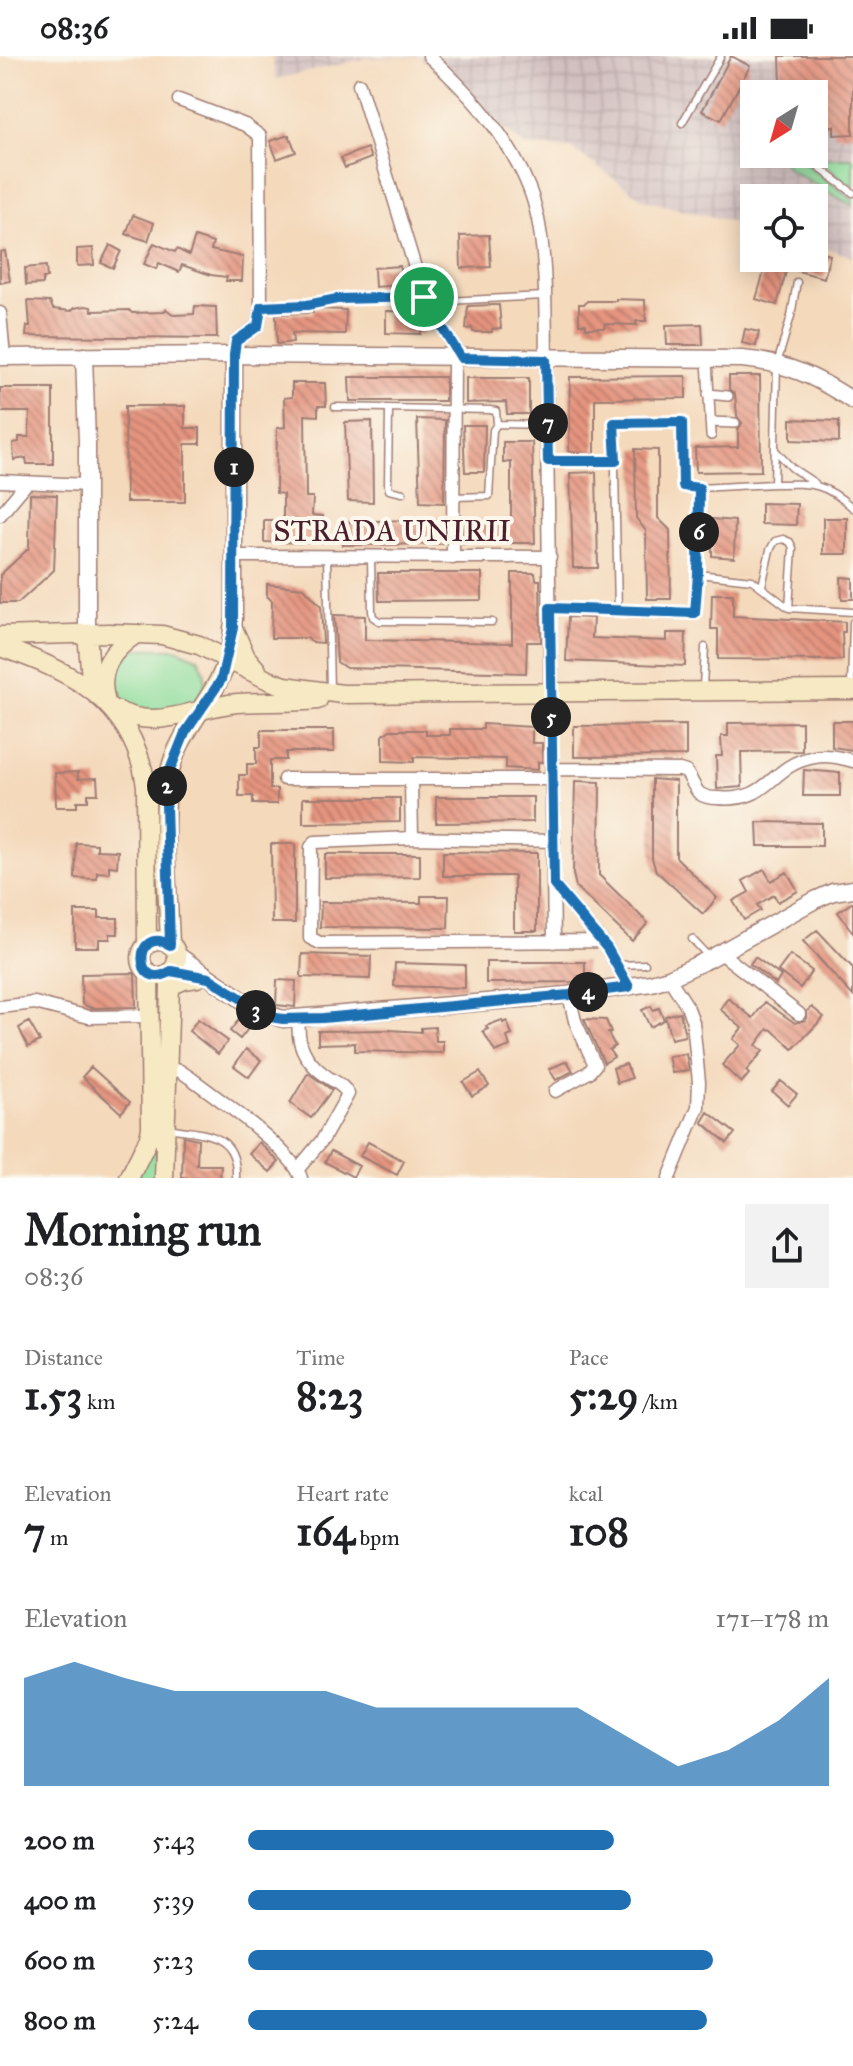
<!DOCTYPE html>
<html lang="en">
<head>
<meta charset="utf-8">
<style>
	body { margin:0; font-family:"IM FELL Great Primer",serif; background:#f2f2f2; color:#202124; height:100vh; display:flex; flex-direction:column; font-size:30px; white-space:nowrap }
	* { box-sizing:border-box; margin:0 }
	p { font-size:26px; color:#757577 }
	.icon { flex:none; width:44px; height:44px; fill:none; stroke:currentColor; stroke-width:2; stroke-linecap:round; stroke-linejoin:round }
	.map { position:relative; height:1122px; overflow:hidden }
	.sheet { display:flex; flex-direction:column; background:#fff; flex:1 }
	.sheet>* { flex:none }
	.needle { width:52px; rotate:217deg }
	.buttons { position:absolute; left:740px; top:24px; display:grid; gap:16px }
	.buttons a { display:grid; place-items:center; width:88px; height:88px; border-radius:0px; background:#fff; box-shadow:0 4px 20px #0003; font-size:40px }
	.pin { position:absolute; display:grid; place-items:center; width:68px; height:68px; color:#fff; margin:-34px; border:4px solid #fff; border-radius:50%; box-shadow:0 2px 8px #0007 }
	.km { position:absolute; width:40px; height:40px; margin:-20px; border-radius:50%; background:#222; color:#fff; font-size:22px; line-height:40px; text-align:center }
	.round { display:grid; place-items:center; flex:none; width:84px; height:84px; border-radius:0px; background:#f2f2f2 }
	.summary { display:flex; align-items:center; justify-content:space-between; height:136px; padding:0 24px }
	h1 { font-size:44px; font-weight:700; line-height:60px }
	.metrics { display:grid; grid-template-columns:repeat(3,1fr); gap:12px; height:136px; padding:8px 24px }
	.metrics div { display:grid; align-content:center }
	.metrics b { font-size:40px; font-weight:700 }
	.metrics small { font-size:22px; font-weight:400 }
	.metrics p { font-size:22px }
	.chart { height:224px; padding:16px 24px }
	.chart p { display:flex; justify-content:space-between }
	.chart svg { width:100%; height:144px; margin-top:8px; fill:#1f6fb2; opacity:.7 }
	ul { padding:0 24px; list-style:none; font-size:26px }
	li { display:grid; grid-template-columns:128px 96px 1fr; align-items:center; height:60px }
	li i { height:20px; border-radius:10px; background:#1f6fb2 }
	.status { display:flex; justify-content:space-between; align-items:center; height:56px; padding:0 40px; background:#fff; direction:ltr }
	.status svg { height:22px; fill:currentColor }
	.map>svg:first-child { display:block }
</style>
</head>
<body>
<div class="status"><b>08:36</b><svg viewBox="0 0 49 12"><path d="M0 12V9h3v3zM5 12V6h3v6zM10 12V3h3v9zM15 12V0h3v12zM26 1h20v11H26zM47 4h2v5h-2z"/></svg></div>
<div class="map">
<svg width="853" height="1122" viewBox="0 0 853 1122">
	<defs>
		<pattern id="industrial-grid" width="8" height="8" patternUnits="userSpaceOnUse" patternTransform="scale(2)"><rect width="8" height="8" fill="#d2bfc0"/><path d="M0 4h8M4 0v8" fill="none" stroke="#b6a4a5"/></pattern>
		<pattern id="building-back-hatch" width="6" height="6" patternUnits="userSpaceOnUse" patternTransform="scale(2)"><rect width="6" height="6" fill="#e4947f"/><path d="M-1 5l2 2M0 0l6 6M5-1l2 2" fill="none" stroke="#bb7868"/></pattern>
	</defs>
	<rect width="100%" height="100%" fill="#fbf7ec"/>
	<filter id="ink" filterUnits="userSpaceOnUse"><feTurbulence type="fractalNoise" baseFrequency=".0125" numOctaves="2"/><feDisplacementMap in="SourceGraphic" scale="16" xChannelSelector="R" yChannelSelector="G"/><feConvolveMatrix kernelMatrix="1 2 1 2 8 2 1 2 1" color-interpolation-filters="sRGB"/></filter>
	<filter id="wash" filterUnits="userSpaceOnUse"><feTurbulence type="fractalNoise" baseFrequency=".006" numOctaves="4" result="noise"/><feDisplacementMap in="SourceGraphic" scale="32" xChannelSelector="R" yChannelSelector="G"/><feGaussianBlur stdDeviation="1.8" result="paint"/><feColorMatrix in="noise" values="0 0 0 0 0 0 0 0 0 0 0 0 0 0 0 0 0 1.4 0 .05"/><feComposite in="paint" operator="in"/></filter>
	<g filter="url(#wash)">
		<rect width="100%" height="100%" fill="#f4d9bb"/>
		<path fill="url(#industrial-grid)" fill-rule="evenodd" d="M272,0h581v201l-39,-13v-46h-60v29l-110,-27 -73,-52 -46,-2 -105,-89 -53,1 -91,21zM754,38h60v60h-60z"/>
		<path fill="#8fdd9c" stroke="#6c7e64" stroke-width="2" d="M783,98h10l60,46v6l-64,-37 -7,-9z
			M819,102h34v29l-34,-27z
			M137,593h39l22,9c11,18 8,27 -1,45l-38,11 -41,-10 -6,-8 -2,-27 18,-19z
			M154,1085l4,1 -2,36h-21z"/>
		<g id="blocks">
			<path fill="url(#building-back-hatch)" d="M731,0l19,10 -29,54 -19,-9z
				M780,0h73v78l-19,1v-9h-20v-32h-11v-8h-22z
				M289,79l7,17 -19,7 -7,-18z
				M367,92l4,10 -26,10 -4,-10z
				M133,159l21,8 -6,18 -22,-7z
				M489,179l2,32 -30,1 -1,-32z
				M195,181l18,6 -2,7 32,7 -1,24h-16l1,-4 -16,-2 -29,-10 -3,7 -20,-9 -3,6 -12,-5 10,-21 21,9 2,-3 12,6z
				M110,189l11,6 -8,17 -12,-5z
				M93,192l1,17 -17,1v-17z
				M814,194l16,5 -6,23 -37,-10 -10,37 -21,-6 12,-41h46z
				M5,195l5,30 -10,2v-31z
				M46,210l1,12h-4v6l-17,1 -1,-17z
				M400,210v19l-25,2 -1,-19z
				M616,243l29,1 1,21h-10l1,4 -32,-1v4h-19v-4h-7v-20h6l2,-3h29z
				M28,245l22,1 3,7 18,2 3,-3 12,-2 5,1 1,4 37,-1 3,3 32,-1 2,-3 8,6 20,-1 1,-8 21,1 1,31 -191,-2 1,-10h3z
				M494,249h5l2,23 -9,1v3h-19l-1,-4 -6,1 2,-23z
				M317,253l29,1 -1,24 -53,-1 1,9 -16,2 -1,-30 37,-1v-3z
				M386,255l36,1 -1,22 -35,-1z
				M702,268l1,21h-36l-1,-20z
				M745,273l14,3 -3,14 -14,-3z
				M686,320v22l-91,1v55l-26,-2 1,-75z
				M729,320h31l1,95 -65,1 -1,-24 43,-1v-17l4,-7 -5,-7 -2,-22 -6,-5z
				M349,321h96v24h-95z
				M466,322h63v36h-22l-1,-12 -40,1z
				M292,327h33l1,23h-8v10l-13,-1 1,82h7l-1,18 11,1 -1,27 -58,-1v-22h19v-26l-7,-1 1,-65 8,-1 -1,-29 8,-1z
				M0,332h53v76h-26l-1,-6 -12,2 -1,-17 6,-1v-5h10l1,-25h-30z
				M125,350h60v22h15v16h-15v58h-59z
				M417,363l28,1 -1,83 -24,-1z
				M791,363l48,2v21l-48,-2z
				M372,365l1,81 -25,-1 -3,-79z
				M463,369h22l-1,47h-19z
				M503,386h29l3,101h-73v-23h49v-58l-8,1z
				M635,393l23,1v68l12,12 1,69h-24l-1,-68 -10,-13z
				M596,416l2,96h-25l-3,-95z
				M30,438l27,1 -3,75 -36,33h-18v-28l29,-27z
				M761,447l36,1 -1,21 -35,-1z
				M823,462h24v36h-24z
				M440,463l2,25 -99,1v-23z
				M712,463l23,2 -1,37 -22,-2z
				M378,517h104v27l-103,1z
				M512,517h23l1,7h4l1,62h-14l-1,31 -180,-5 -9,-6 -3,-47 31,1v24l147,3z
				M841,521l12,1v21h-11z
				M267,528l37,4 17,18 2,37 -11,-1 -5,-4h-36l1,-37 -5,-5z
				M712,538h21v22l112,6v10h-3l1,28 -125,-1v-30h-7z
				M568,561l25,1 -1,20 75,3v-8h19l-1,33 -119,-5z
				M832,665h21v29l-21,-3z
				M802,666v29l-61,1 1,35 -25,2 -1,-33h6l-1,-20h7v-13z
				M483,668l49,3v16h10v19h-4v8l-32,-2v-9l-92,-2v5l-31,-1v-26l7,-5h36v5h24v-6h33z
				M686,669v31l-112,1v-31z
				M261,674h73v22h-48v8h-16v29h7v15h-24v-8h-14v-21h8v-11h9v-17h5z
				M804,714l36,3v23h-37z
				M78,716v7l19,-1 1,16h-10v7h-11v6h-21l-1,-34z
				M652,723l24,2v76l41,41 -14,16 -47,-43 -4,-13z
				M575,725l25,1 -1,93 49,48 -16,18 -56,-54 -3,-13z
				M436,741h97v25l-97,1z
				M303,742h97v24l-97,1z
				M757,766l65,1v23h-64z
				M76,787l21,1v6l21,1 -1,16 -8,-1v7l-12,-1v7l-22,-1z
				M271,788h24v79h-23z
				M443,796l94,1v78h-23v-55h-71z
				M325,798h95v23l-95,1z
				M764,813l7,12 16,-9 11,19 -20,11 -4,-7 -17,10 4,5 -17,10 -11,-19 16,-9 -6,-11z
				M421,840h28l-1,32 -128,-1 1,-25 100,1z
				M853,846v31l-15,-21z
				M75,855h24v7h19v16h-8v5h-11v8h-24z
				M817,874l36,38v28l-50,-55z
				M302,898l69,2 -1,23 -69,-2z
				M790,899l22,16 -12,17 -22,-17z
				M755,901l26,19 -5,8 -26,-20z
				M486,906h99v20l-99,1z
				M395,907l70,2v23l-71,-2z
				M135,917l1,34 -45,1 -9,-4 -1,-30z
				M277,924l19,1 -1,26 -19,-2z
				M728,942l25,20 12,-16 30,21 11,-3 1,-9 5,-4 12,10 -31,32 -21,-19 -4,-1 -12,16 7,6 -17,20 3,3 -8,9 -19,-18 18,-20 -7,-6 9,-11 -22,-19z
				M651,950l2,4 6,-2 5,12 -14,7 -8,-17z
				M680,956l5,24 -14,3 -6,-23z
				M243,958l11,7 -14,18 -10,-8z
				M198,963l30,22 -10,13 -29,-23z
				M584,963l22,1 5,12 -3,1 7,13 -6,4 5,7 -10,6z
				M502,964l1,3 4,-2 5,14 -5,2 3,9 -15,6 -12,-21 5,-2 -2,-3z
				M29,966l11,19 -12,6 -9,-19z
				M435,971l1,14h7v12l-88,-2v-8l-37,1v-13l71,-1 32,2v-4z
				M246,993l15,11 -12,17 -15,-11z
				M686,998l3,16 -17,3 -4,-17z
				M567,1005l6,10 -17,9 -7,-11z
				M626,1008l6,14 -15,5 -4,-15z
				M91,1011l39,35 -9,11 -39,-36z
				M480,1016l9,14 -17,10 -9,-14z
				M308,1017l24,17 -21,28 -21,-15z
				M781,1025l16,13 -9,11 -16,-14z
				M708,1056l27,21 -8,10 -25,-21z
				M183,1080l15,3 -1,26h24l-1,13h-38z
				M259,1086l20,20 -9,10 -21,-18z
				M368,1086l36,19 -7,14 -37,-19z
				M331,1095l28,15 -6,11 -28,-15z"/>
		</g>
	</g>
	<g filter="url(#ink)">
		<use href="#blocks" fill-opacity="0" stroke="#9f7c73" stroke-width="2"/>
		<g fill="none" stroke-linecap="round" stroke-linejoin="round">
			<defs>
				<path id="service" d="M682,67l39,-67
					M807,98l15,16 31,23
					M797,226l-6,34 -14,48 -3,120c37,-1 50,-2 79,24
					M428,246l116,-6
					M261,251l46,-2 30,-6 87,-2
					M335,351l155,3 6,1 1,13 51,1
					M389,353l-1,76 1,5 14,3
					M775,394l17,18 23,15
					M548,405h68
					M774,428l-75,4 -1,86 54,6 37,28 64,4
					M453,441l36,-1 4,-66 4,-6
					M327,501l3,133
					M371,502l1,53 1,6 6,4 113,1
					M762,530l8,-36 5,-9 8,-2 7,3 3,6 -4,60
					M550,552l145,5 3,-39
					M618,555l-4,-188 68,-1 1,64 16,2
					M851,630l2,-64
					M703,631l2,-40
					M692,883l16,17
					M618,909l27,-1
					M167,1072c36,6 71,3 69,50"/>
				<path id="pedestrian" d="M707,303l4,76
					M708,338l20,2
					M710,366l25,1"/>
				<path id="minor" d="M429,0c41,38 79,79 100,132 19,47 16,121 17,172l8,582
					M359,28l65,213 37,61
					M179,44l66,25 15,11 1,171 -3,19 -22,15 -2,14
					M0,257l4,44
					M0,425l87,4
					M0,459l26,-31
					M234,500l316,1
					M453,502l1,-200
					M552,713l128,1 6,2c5,6 8,16 13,21 5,4 12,5 18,5 53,5 51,-30 93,-40 15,-4 29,-1 43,3
					M284,723h268
					M411,725l1,57
					M554,785l-142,-3 -97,4 -4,5 -1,91 10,5 282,-2
					M555,830l52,62 22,39
					M721,897l78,61
					M669,922l18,28 6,16 6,60 -1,25 -29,71
					M0,951l35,-4 54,14 59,-1
					M167,1013l13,2 12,8c25,19 101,71 109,99
					M555,1035l34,-19 6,-7 -20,-44 -6,-26
					M298,1113l25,-30 25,-45c-4,-8 -11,-11 -19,-16 -22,-14 -33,-33 -30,-58"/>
				<path id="tertiary" d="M84,300l3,86v192
					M0,301l234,-2 508,4c46,4 73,17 111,42
					M228,603l6,-41v-263
					M176,898l82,57 25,8 286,-24 82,-12 18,-5 42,-20 104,-58 18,-8 20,-3"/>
				<path id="secondary" d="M233,572l13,29 11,13
					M87,578l5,56
					M0,580l109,-3 53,2 37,10 69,35 17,6 57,8 511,-4
					M0,591c74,24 134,56 146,139l1,159
					M105,642c-7,-29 7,-48 31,-64
					M116,654c42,22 78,-3 121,-7 27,-2 54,0 81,-3
					M141 902a18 18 0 1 1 36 0a18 18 0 1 1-36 0Z
					M170,889c-1,-49 -13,-147 5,-190 14,-35 41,-60 53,-96
					M170,930l14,-6 13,-2
					M129,1122l20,-40 2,-10 -2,-155
					M164,1122l6,-192 -2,-13"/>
			</defs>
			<use href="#service" stroke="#9f7c73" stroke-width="9"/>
			<use href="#pedestrian" stroke="#9f7c73" stroke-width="12"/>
			<use href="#minor" stroke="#9f7c73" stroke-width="15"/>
			<use href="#tertiary" stroke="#9f7c73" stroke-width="19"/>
			<use href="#secondary" stroke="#9f7c73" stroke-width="21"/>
			<use href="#service" stroke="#fff" stroke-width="6"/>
			<use href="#pedestrian" stroke="#fff" stroke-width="9"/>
			<use href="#minor" stroke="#fff" stroke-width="12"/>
			<use href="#tertiary" stroke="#fff" stroke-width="16"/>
			<use href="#secondary" stroke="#f6e9c3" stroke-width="18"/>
		</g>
	</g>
	<g fill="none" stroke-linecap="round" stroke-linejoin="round" filter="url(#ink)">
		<defs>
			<path id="route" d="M424,241l37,61 85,2 2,101h68l-2,-38 68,-1 1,64 16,2 -1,86 -3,39 -145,-5 4,277 53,63 22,39 -60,8 -246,23 -40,1 -13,-2 -61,-39 -38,-7c-38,24 -38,-48 -1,-26l-4,-140 4,-35 15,-37 36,-53 12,-52 1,-273 2,-14 22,-15 3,-19 46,-2 30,-6z"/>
		</defs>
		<use href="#route" stroke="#fff" stroke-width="16"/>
		<use href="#route" stroke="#1f6fb2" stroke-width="10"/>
	</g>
	<g text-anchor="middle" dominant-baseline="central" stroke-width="8" stroke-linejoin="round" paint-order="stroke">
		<g font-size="30" fill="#4a1f2b" stroke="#fbf7ec">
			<text x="392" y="475">STRADA UNIRII</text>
		</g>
	</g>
</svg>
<div class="buttons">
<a><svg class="needle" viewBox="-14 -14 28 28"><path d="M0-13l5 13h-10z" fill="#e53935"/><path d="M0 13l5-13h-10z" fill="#757577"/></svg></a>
<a><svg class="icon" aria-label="locate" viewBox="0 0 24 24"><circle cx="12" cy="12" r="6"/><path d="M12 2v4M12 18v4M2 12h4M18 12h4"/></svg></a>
</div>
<div class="pin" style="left:424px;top:241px;background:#1e9e55"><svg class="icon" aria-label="arrive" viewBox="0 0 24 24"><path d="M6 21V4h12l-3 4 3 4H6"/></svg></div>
<b class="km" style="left:234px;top:411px">1</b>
<b class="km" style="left:167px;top:730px">2</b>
<b class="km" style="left:256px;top:954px">3</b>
<b class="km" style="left:588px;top:936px">4</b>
<b class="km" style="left:551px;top:661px">5</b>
<b class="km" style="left:699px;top:476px">6</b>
<b class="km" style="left:548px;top:367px">7</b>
</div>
<section class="sheet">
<div class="summary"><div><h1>Morning run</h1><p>08:36</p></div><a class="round"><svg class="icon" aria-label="share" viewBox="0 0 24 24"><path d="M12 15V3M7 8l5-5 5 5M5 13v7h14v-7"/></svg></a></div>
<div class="metrics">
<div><p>Distance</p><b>1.53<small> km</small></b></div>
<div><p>Time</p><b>8:23</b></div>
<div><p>Pace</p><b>5:29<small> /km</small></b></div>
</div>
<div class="metrics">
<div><p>Elevation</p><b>7<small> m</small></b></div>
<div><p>Heart rate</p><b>164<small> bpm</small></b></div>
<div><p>kcal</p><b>108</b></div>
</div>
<div class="chart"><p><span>Elevation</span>171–178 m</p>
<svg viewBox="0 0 160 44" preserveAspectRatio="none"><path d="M0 44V11L10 6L20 11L30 15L40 15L50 15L60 15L70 20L80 20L90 20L100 20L110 20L120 29L130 38L140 33L150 24L160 11V44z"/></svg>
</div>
<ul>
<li><b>200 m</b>5:43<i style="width:63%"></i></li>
<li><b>400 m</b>5:39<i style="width:66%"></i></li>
<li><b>600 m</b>5:23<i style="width:80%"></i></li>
<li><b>800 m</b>5:24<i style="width:79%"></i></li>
</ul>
</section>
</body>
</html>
